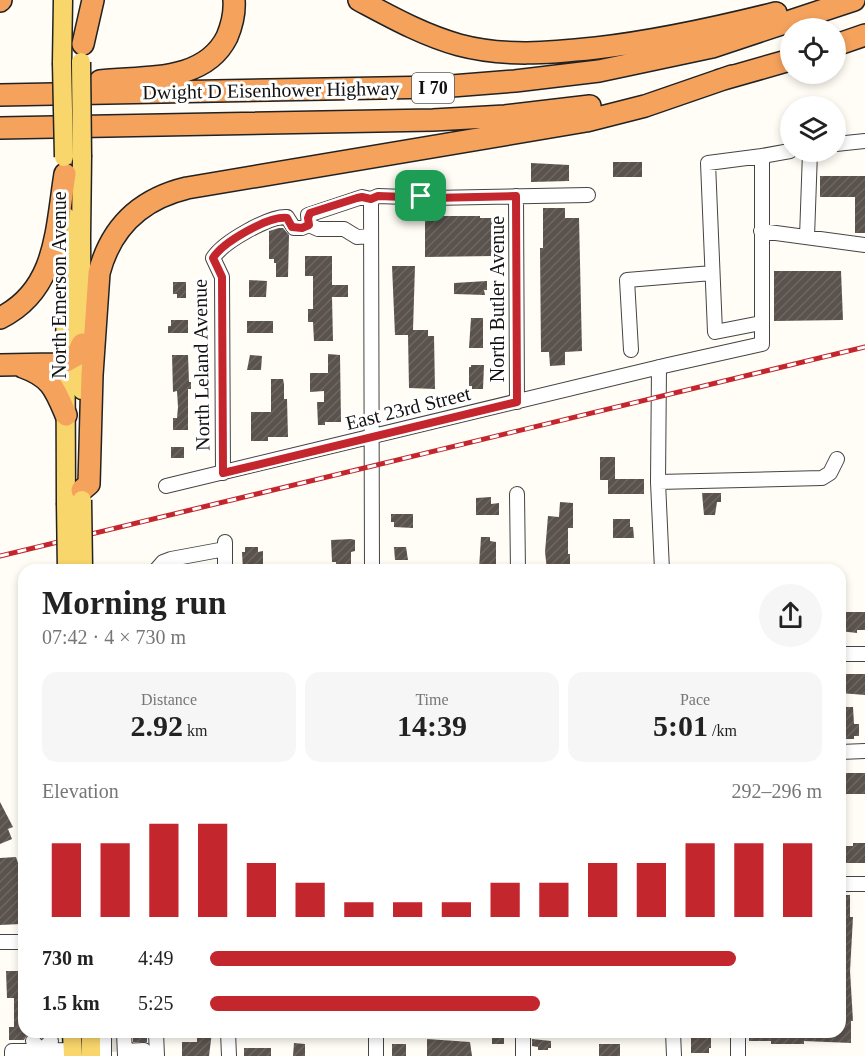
<!DOCTYPE html>
<html lang="en">
<head>
<meta charset="utf-8">
<style>
	body { margin:0; font-family:"Times New Roman",serif; background:#f6f6f6; color:#222; height:100vh; display:flex; flex-direction:column; font-size:22px; white-space:nowrap }
	* { box-sizing:border-box; margin:0 }
	p { font-size:20px; color:#767676 }
	.icon { flex:none; width:33px; height:33px; fill:none; stroke:currentColor; stroke-width:2; stroke-linecap:round; stroke-linejoin:round }
	.map { position:relative; flex:1; overflow:hidden }
	.drawer { position:absolute; left:18px; top:564px; width:828px; height:474px; display:flex; flex-direction:column; background:#fff; border-radius:18px; box-shadow:0 3px 9px #0003 }
	.drawer>* { flex:none }
	.fabs { position:absolute; left:780px; top:18px; display:grid; gap:12px }
	.fabs a { display:grid; place-items:center; width:66px; height:66px; border-radius:50%; background:#fff; box-shadow:0 3px 9px #0003; font-size:30px }
	.pin { position:absolute; display:grid; place-items:center; width:51px; height:51px; color:#fff; margin:-26px; border-radius:12px; box-shadow:0 3px 9px #0006 }
	.round { display:grid; place-items:center; flex:none; width:63px; height:63px; border-radius:32px; background:#f6f6f6 }
	.head { display:flex; align-items:center; justify-content:space-between; height:102px; padding:0 24px }
	h1 { font-size:33px; font-weight:800; line-height:45px }
	.metrics { display:grid; grid-template-columns:repeat(3,1fr); gap:9px; height:102px; padding:6px 24px }
	.metrics div { display:grid; align-content:center; border-radius:15px; background:#f6f6f6; text-align:center }
	.metrics b { font-size:30px; font-weight:800 }
	.metrics small { font-size:16px; font-weight:400 }
	.metrics p { font-size:16px }
	.chart { height:168px; padding:12px 24px }
	.chart p { display:flex; justify-content:space-between }
	.chart svg { width:100%; height:108px; margin-top:6px; stroke:#c4262e; stroke-width:6 }
	ul { padding:0 24px; list-style:none; font-size:20px }
	li { display:grid; grid-template-columns:96px 72px 1fr; align-items:center; height:45px }
	li i { height:15px; border-radius:8px; background:#c4262e }
	.map>svg:first-child { display:block }
</style>
</head>
<body>
<div class="map">
<svg width="865" height="1056" viewBox="0 0 865 1056">
	<defs>
		<pattern id="building-hatch" width="6" height="6" patternUnits="userSpaceOnUse" patternTransform="scale(1.5)"><rect width="6" height="6" fill="#5a524d"/><path d="M-1 1l2-2M0 6l6-6M5 7l2-2" fill="none" stroke="#6d6662"/></pattern>
	</defs>
	<rect width="100%" height="100%" fill="#fffdf5"/>
	<path fill="url(#building-hatch)" d="M613,162h29v15h-29z
		M531,163l38,2v16l-38,1z
		M820,176h45v57h-10v-36h-35z
		M543,208h22v10h14l3,133 -17,1v13l-15,1 -1,-14h-8l-1,-104h3z
		M429,212h15v4h36v2h13v38l-68,1v-41h4z
		M279,228h4l6,7 -1,42h-12v-14h-2v-4h-5v-28z
		M305,256h27v29h16v12h-16l1,44h-19l-1,-19h-5v-13h5v-33h-8z
		M392,266h23l-2,64h15v6h6l1,53 -26,-1 -1,-53h-13z
		M774,271h67l2,49 -69,1z
		M249,280l18,1 -1,16h-17z
		M487,281v9h-3l1,5 -31,-1v-11z
		M173,282h13v16h-9v-4h-4z
		M471,318h12v30h-14z
		M171,320h17v13h-20v-7h3z
		M247,321h26v12h-26z
		M328,354l12,1 1,67h-16v3h-7l-1,-23h7v-11l-14,1v-19h18z
		M172,355h16l1,27h2v7h-3v41h-15v-12h4l1,-11 -1,-16 -4,1z
		M250,355l12,1 -1,14h-14z
		M471,365h13l-1,24h-11v-3h-3v-19h2z
		M271,379h12l1,5v15h3l1,38h-20v4h-17v-29h20z
		M171,447h13v11h-13z
		M600,457h15v22h29v15h-36v-14h-8z
		M702,493h19v9h-4l-2,13h-11z
		M491,497v7l8,-1v12h-23v-17z
		M560,502l13,1v25h-5v26h2v10h-5v6h-18l-2,-18 3,-36 11,1z
		M391,514h22v14l-19,-1v-5h-3z
		M613,519h17v8h3l1,11h-21z
		M481,537h9v4l6,1v27h-17z
		M351,539l4,1v11l-4,1v13h-3v5h-12v-8h-4l-1,-22z
		M245,547h13v5l5,-1v19h-20l-1,-18h3z
		M394,547h12l2,13h-13z
		M840,612h25v18h-8v3l-17,-2z
		M840,674h25v21l-25,-2z
		M840,707h13l1,17h5v12h-5v3h-14z
		M840,773h25v21h-25z
		M0,802l13,25 -5,2 4,10 -12,5z
		M853,843h12v20h-25v-17h13z
		M16,857l4,12 1,12h-2l1,18h2l2,4 -1,14h-3l1,7 -21,1v-67z
		M840,895h10v22h3l-3,54 3,50h-2v22l-47,-2v3h-33v-3h-22v-9h91z
		M6,971h18v61h5l-5,8h-15v-13h5v-29h-7z
		M133,1032h14v10h-14z
		M197,1032h15l-3,24h-27v-14h15z
		M492,1032h12v12h-12z
		M691,1032h20v16h-2v5h-18z
		M427,1039l43,3 2,14h-45z
		M532,1039l19,2v7h-3v2h-10v-3l-6,-1z
		M294,1043l11,1v12h-12z
		M392,1044h14v12h-14z
		M599,1044h21v12h-21z
		M244,1048h27v8h-27z"/>
	<g fill="none" stroke-linecap="round" stroke-linejoin="round">
		<path stroke="#dbdad3" stroke-width="14" stroke-dasharray="14 7" stroke-linecap="butt" d="M41,1032l1,9
			M111,1045l9,-1"/>
		<defs>
			<path id="minor" d="M836,144l29,-3
				M762,156l28,-5
				M516,196l1,206
				M371,199l1,371
				M761,231l104,14
				M371,236l-14,1 -13,-8h-26l-9,-4 -1,-10 54,-18 9,2 7,-3 54,2 156,-3
				M807,237l3,-85
				M631,350l-4,-70 85,-7
				M659,367l-1,115 4,88
				M223,473l-1,-196 -9,-19c10,-16 56,-42 74,-41l7,11h8l7,-3
				M658,482l164,-4 8,-5 7,-14
				M166,486l502,-121 94,-21v-188l-54,7 7,169 46,-9
				M517,494l1,76
				M225,542v28
				M156,570l7,-8 8,-3 54,-10
				M840,654h25
				M840,752l25,-1
				M840,884h25
				M0,942h24
				M124,1032l1,24
				M156,1032l1,24
				M228,1032l1,24
				M376,1032v24
				M523,1032v24
				M673,1032l1,24
				M738,1032v24
				M33,1041l8,10 10,-10
				M125,1051l19,-1v6
				M12,1056v-5l61,-1
				M104,1056v-24"/>
			<path id="major" d="M62,63l1,-63
				M65,216l1,287
				M82,390l-1,-153 1,-80
				M72,1032l1,24
				M91,1056v-24"/>
			<path id="highway" d="M359,0c32,17 64,35 100,45 45,12 91,8 137,3 61,-7 120,-20 180,-35
				M0,1l1,-1
				M83,44l10,-44
				M836,45l29,-10
				M720,80l70,-20
				M100,81c45,-5 104,2 127,-44 5,-12 8,-24 7,-37
				M0,95l439,-8 76,-6 84,-10 113,-24 142,-47
				M0,128l433,-8 72,-4 85,-10
				M0,318c57,-28 56,-88 65,-144
				M0,365l55,-1 11,-3 11,-6 5,-11
				M23,367c28,10 32,22 43,48
				M82,490l7,-6 3,-109 7,-102c12,-46 42,-74 88,-85l399,-67 59,-15 87,-30"/>
		</defs>
		<use href="#minor" stroke="#444" stroke-width="16"/>
		<use href="#major" stroke="#222" stroke-width="21"/>
		<use href="#highway" stroke="#222" stroke-width="24"/>
		<use href="#minor" stroke="#fff" stroke-width="14"/>
		<use href="#major" stroke="#f9d66b" stroke-width="18"/>
		<use href="#highway" stroke="#f5a25d" stroke-width="21"/>
		<defs>
			<path id="rail" d="M0,556l865,-209"/>
		</defs>
		<use href="#rail" stroke="#c4262e" stroke-width="5"/>
		<use href="#rail" stroke="#fff" stroke-width="3" stroke-dasharray="9" stroke-linecap="butt"/>
		<defs>
			<path id="major-bridge" d="M81,62l1,95
				M62,63l2,94
				M82,500l1,68
				M66,503l1,67"/>
		</defs>
		<use href="#major-bridge" stroke="#222" stroke-width="21" stroke-linecap="butt"/>
		<use href="#major-bridge" stroke="#f9d66b" stroke-width="18"/>
	</g>
	<g fill="none" stroke-linecap="round" stroke-linejoin="round">
		<defs>
			<path id="route" d="M378,196l54,2 84,-2 1,206 -294,71 -1,-196 -9,-19c10,-16 55,-42 74,-40l5,9 10,1 7,-3 -1,-7 2,-5 47,-15 5,-1 9,2z"/>
		</defs>
		<use href="#route" stroke="#fff" stroke-width="12"/>
		<use href="#route" stroke="#c4262e" stroke-width="8"/>
	</g>
	<g text-anchor="middle" dominant-baseline="central" stroke-width="6" stroke-linejoin="round" paint-order="stroke">
		<rect fill="#fff" stroke="#585858" stroke-width="1.5" x="412" y="73" width="42" height="30" rx="4.5"/>
		<g font-size="18" font-weight="bold" fill="#111">
			<text x="433" y="88">I 70</text>
		</g>
		<g font-size="20" fill="#111" stroke="#fff">
			<text transform="translate(271 90) rotate(-1)">Dwight D Eisenhower Highway</text>
			<text transform="translate(59 285) rotate(-90)">North Emerson Avenue</text>
			<text transform="translate(497 299) rotate(-90)">North Butler Avenue</text>
			<text transform="translate(201 365) rotate(-91)">North Leland Avenue</text>
			<text transform="translate(408 408) rotate(-14)">East 23rd Street</text>
		</g>
	</g>
</svg>
<div class="fabs">
<a><svg class="icon" aria-label="locate" viewBox="0 0 24 24"><circle cx="12" cy="12" r="6"/><path d="M12 2v4M12 18v4M2 12h4M18 12h4"/></svg></a>
<a><svg class="icon" aria-label="layers" viewBox="0 0 24 24"><path d="M12 4l9 5-9 5-9-5zM3 14l9 5 9-5"/></svg></a>
</div>
<div class="pin" style="left:421px;top:196px;background:#1e9e55"><svg class="icon" aria-label="arrive" viewBox="0 0 24 24"><path d="M6 21V4h12l-3 4 3 4H6"/></svg></div>
<section class="drawer">
<div class="head"><div><h1>Morning run</h1><p>07:42 · 4 × 730 m</p></div><a class="round"><svg class="icon" aria-label="share" viewBox="0 0 24 24"><path d="M12 15V3M7 8l5-5 5 5M5 13v7h14v-7"/></svg></a></div>
<div class="metrics">
<div><p>Distance</p><b>2.92<small> km</small></b></div>
<div><p>Time</p><b>14:39</b></div>
<div><p>Pace</p><b>5:01<small> /km</small></b></div>
</div>
<div class="chart"><p><span>Elevation</span>292–296 m</p>
<svg viewBox="0 0 160 44" preserveAspectRatio="none"><path d="M5 44V14M15 44V14M25 44V6M35 44V6M45 44V22M55 44V30M65 44V38M75 44V38M85 44V38M95 44V30M105 44V30M115 44V22M125 44V22M135 44V14M145 44V14M155 44V14"/></svg>
</div>
<ul>
<li><b>730 m</b>4:49<i style="width:86%"></i></li>
<li><b>1.5 km</b>5:25<i style="width:54%"></i></li>
</ul>
</section>
</div>
</body>
</html>
